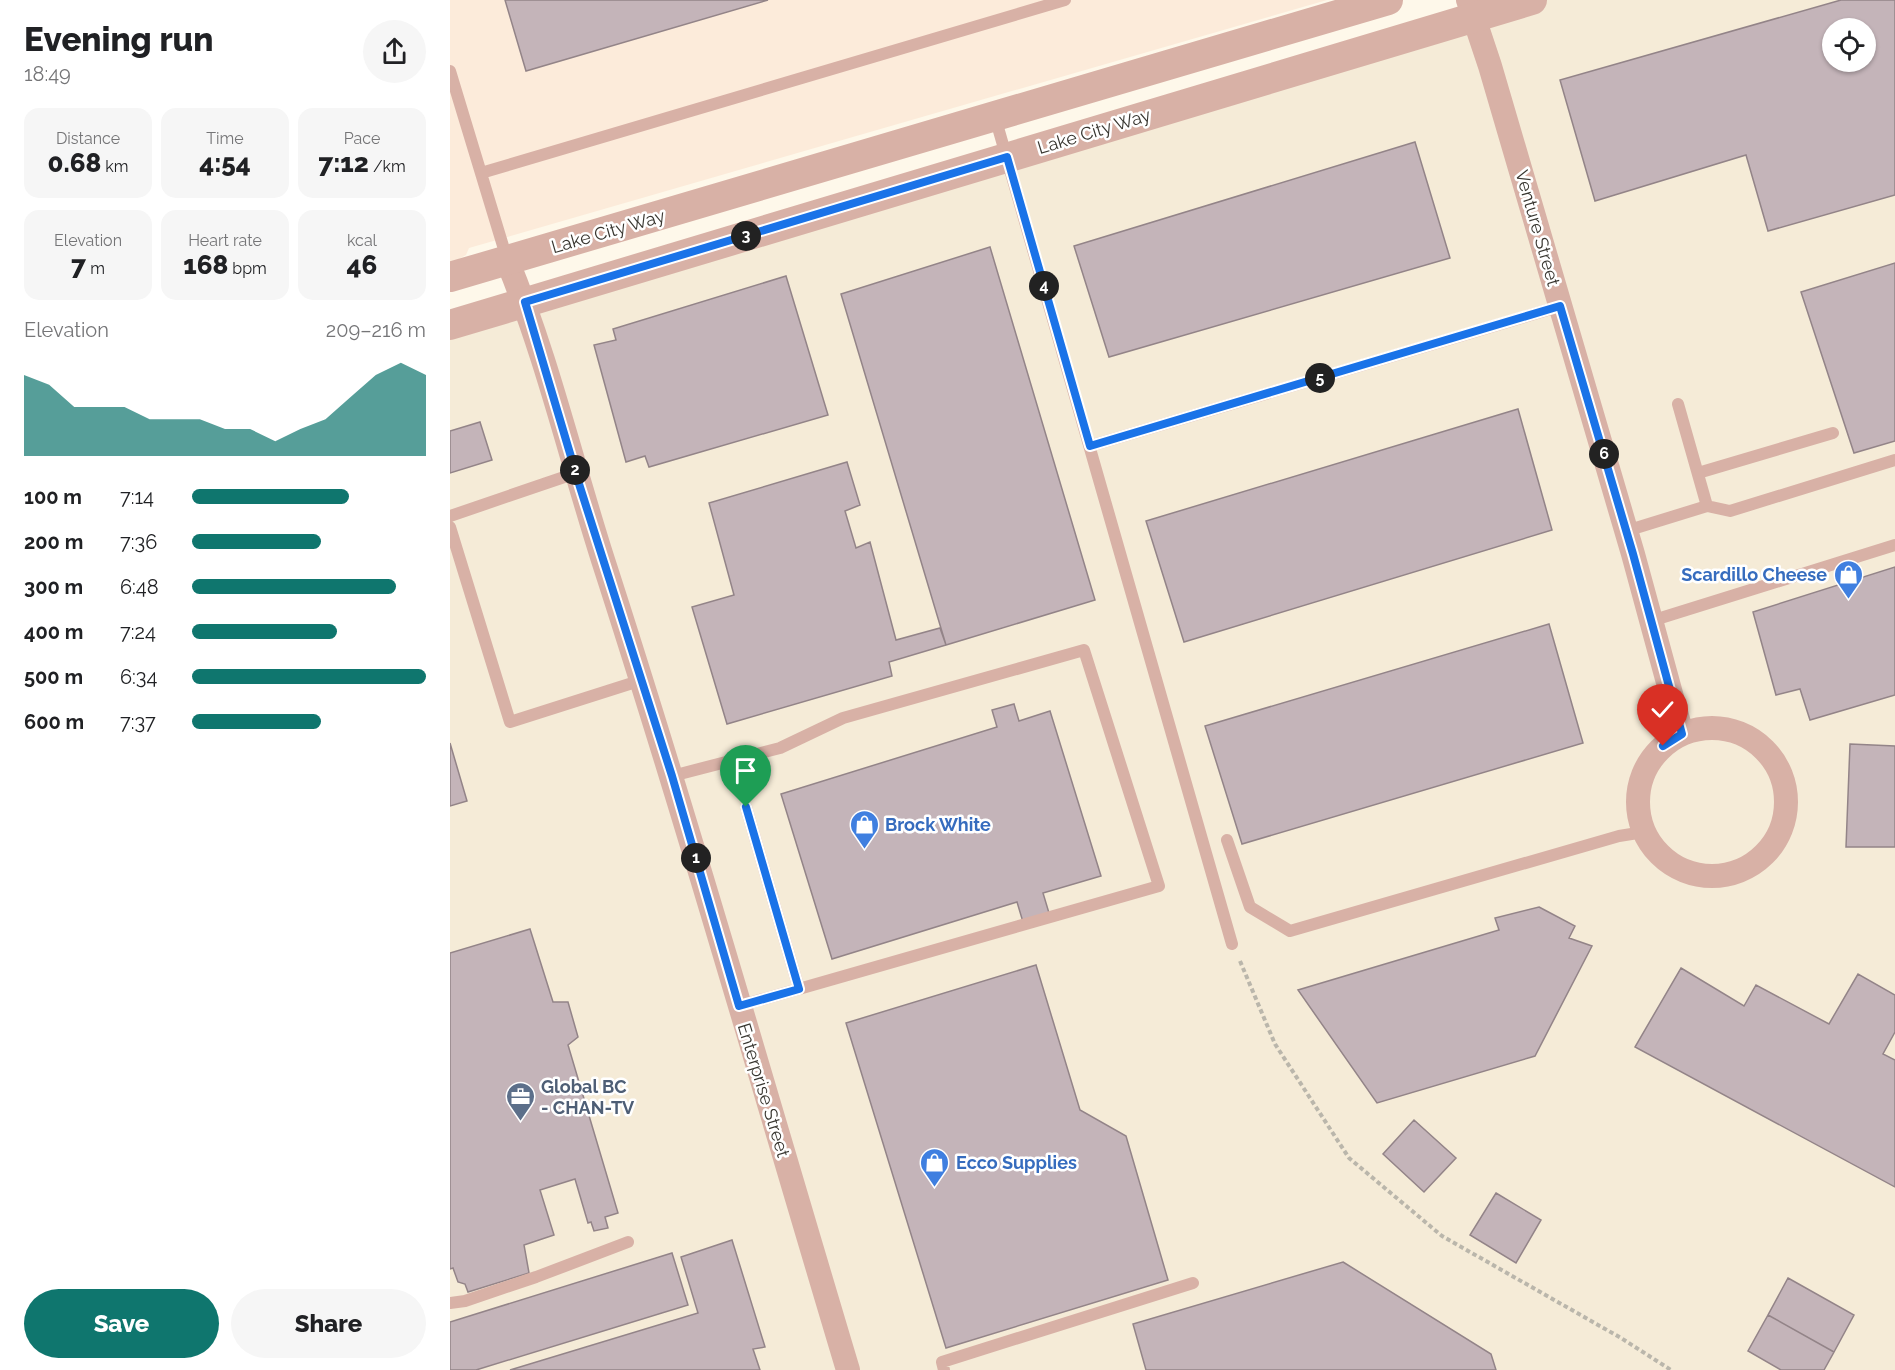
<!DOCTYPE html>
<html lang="en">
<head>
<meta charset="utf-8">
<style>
	body { margin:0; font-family:Raleway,sans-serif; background:#f6f6f6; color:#202124; height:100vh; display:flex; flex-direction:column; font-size:22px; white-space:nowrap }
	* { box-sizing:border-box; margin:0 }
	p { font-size:20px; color:#757577 }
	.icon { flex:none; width:33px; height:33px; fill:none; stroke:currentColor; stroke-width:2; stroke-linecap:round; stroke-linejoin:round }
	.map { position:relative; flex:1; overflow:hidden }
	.side { display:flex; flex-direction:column; background:#fff; width:450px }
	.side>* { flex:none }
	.fabs { position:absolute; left:1372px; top:18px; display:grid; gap:12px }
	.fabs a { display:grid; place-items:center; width:54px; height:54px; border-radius:50%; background:#fff; box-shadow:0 2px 4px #0004; font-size:30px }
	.pin { position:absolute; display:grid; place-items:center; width:51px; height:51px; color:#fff; margin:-62px -26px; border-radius:50% 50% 50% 0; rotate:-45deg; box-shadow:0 0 6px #0007 }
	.pin .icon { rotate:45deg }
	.km { position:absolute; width:30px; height:30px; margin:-15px; border-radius:50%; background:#222; color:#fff; font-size:16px; line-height:30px; text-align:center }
	.round { display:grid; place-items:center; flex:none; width:63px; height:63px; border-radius:32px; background:#f6f6f6 }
	.head { display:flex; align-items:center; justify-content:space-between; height:102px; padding:0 24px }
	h1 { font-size:33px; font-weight:800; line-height:45px }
	.figures { display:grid; grid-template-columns:repeat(3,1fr); gap:9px; height:102px; padding:6px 24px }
	.figures div { display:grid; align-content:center; border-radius:15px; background:#f6f6f6; text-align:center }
	.figures b { font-size:26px; font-weight:800 }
	.figures small { font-size:16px; font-weight:400 }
	.figures p { font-size:16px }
	.chart { height:168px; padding:12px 24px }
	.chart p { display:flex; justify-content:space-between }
	.chart svg { width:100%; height:108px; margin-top:6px; fill:#0f766e; opacity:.7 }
	.action { display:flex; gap:12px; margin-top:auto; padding:12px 24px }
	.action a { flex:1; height:69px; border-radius:36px; background:#0f766e; color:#fff; font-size:24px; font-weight:800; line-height:69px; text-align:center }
	.action a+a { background:#f6f6f6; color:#202124 }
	ul { padding:0 24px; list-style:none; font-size:20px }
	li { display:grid; grid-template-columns:96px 72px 1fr; align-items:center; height:45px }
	li i { height:15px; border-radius:8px; background:#0f766e }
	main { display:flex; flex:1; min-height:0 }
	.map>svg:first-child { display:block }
</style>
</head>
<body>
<main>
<section class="side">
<div class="head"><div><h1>Evening run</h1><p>18:49</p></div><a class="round"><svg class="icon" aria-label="share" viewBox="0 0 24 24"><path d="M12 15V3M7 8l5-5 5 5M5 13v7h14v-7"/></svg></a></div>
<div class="figures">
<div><p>Distance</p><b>0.68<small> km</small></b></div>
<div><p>Time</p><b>4:54</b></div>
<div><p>Pace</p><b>7:12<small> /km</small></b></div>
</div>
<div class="figures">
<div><p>Elevation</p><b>7<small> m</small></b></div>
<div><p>Heart rate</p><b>168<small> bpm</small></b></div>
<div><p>kcal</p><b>46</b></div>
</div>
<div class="chart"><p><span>Elevation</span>209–216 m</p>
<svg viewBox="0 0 160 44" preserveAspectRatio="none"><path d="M0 44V11L10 15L20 24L30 24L40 24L50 29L60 29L70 29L80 33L90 33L100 38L110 33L120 29L130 20L140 11L150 6L160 11V44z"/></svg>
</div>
<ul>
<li><b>100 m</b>7:14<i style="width:67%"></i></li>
<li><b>200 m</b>7:36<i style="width:55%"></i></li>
<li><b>300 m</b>6:48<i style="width:87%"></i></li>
<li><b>400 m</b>7:24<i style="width:62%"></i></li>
<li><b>500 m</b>6:34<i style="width:100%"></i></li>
<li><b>600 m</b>7:37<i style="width:55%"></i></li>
</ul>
<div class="action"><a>Save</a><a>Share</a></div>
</section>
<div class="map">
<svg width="1445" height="1370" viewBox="0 0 1445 1370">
	<rect width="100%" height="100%" fill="#fef8ea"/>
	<path fill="#fcebda" d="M0,0h877l-858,248 -3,7 -16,9z"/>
	<path fill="#f5ebd7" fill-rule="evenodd" d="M1057,0h388v1370h-1445v-1032zM1383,28h33v34h-33z"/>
	<path fill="#c4b4b9" stroke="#938488" stroke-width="1.5" fill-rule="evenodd" d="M55,0h263l-242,71z
		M1391,0h54v195l-127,36 -22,-76 -151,46 -35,-121zM1383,28h33v34h-33z
		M965,142l35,116 -341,99 -35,-111z
		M540,247l105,353 -149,45 -105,-351z
		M1445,263v178l-41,12 -53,-161z
		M336,276l42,139 -179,52 -4,-11 -19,6 -32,-117 22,-5 -3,-11z
		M1068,409l34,121 -368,112 -38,-121z
		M30,422l12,38 -42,13v-42z
		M397,462l13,43 -15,6 11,37 14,-6 26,98 44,-12 6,17 -57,17 3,14 -165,48 -35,-117 42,-12 -25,-92z
		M1445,567v128l-85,25 -10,-31 -24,6 -23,-83z
		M1099,624l34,119 -341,101 -37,-118z
		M564,704l5,17 31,-10 51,165 -58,17 6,20 -26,9 -6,-20 -185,57 -51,-165 216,-67 -5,-17z
		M0,743l17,58 -17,5z
		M1400,744l45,2v101h-49z
		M1089,907l36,19 -6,12 23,8 -57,110 -158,47 -79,-113 201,-60 -4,-12z
		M80,929l23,73h15l10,35 -10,8 50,168 -13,4 3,11 -14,3 -3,-9 -3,1 -13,-44 -35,11 14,45 -30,10 5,28 -61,19 -3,-8 -7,-2 -5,-14 -3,1v-316z
		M586,965l44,145 46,26 42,144 -222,68 -100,-325z
		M1231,968l63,38 12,-21 73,39 29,-50 37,21v37l-12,22 12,6v127l-260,-140z
		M964,1120l42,38 -32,34 -41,-38z
		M1046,1193l45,27 -25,43 -46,-28z
		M282,1240l33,107 -12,2 7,21h-250l188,-57 -17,-56z
		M222,1253l16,52 -212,65h-26v-48z
		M893,1262l148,92 5,16h-350l-13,-46z
		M1338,1278l66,37 -20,37 -66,-37z
		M1318,1315l66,37 -10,18h-43l-33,-19z"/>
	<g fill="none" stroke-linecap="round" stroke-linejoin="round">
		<path stroke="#bab6ab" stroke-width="4" stroke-dasharray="4.5 3" stroke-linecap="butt" d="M790,961l35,83 74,114 93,78 179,102 50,32"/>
		<path stroke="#d8b1a6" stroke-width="12" d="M0,71l57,188
			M545,117l237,827
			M31,173l584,-173
			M1228,404l29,102
			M640,446l471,-140
			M1248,473l135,-40
			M0,516l126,-43
			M0,527l60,195 132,-42
			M1176,531l81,-25 23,5 165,-51
			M1201,621l244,-76
			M222,776l108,-28 63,-30 241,-68 75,236 -420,120
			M296,807l53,182
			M777,840l23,67 40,24 329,-95 25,-4
			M0,1303l15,-2 71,-24 92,-35
			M494,1370l-2,-8 251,-79"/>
		<path stroke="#d8b1a6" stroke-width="24" d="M1018,0l22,66 143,488 49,180
			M57,260c40,97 64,200 96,300 87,269 164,540 245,810
			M1188 802a74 74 0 1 1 148 0a74 74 0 1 1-148 0Z"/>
		<path stroke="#d8b1a6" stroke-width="30" d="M0,277l938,-277
			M0,325l1082,-325"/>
	</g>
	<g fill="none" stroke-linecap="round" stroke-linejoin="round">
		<defs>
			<path id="route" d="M296,807l53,182 -60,17 -67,-230 -92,-289 -55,-185 482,-145 83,289 470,-140 73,248 49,180 -19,12"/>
		</defs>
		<use href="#route" stroke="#fff" stroke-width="12"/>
		<use href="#route" stroke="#1a73e8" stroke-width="8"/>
	</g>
	<defs>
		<symbol id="shop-pin" viewBox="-11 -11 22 30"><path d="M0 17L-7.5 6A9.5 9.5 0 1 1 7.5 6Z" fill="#3f7fe0" stroke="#fff"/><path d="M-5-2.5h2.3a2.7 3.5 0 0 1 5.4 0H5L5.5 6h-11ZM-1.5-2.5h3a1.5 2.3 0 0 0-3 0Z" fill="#fff"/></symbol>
		<symbol id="office-pin" viewBox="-11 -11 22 30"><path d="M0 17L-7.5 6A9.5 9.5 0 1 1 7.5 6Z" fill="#5c6f8a" stroke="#fff"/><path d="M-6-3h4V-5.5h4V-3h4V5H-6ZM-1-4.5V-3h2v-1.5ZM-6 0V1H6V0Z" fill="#fff"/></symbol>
	</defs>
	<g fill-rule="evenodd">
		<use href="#shop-pin" x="1382" y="558" width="33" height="45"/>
		<use href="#shop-pin" x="398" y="808" width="33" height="45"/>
		<use href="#office-pin" x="54" y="1080" width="33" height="45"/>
		<use href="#shop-pin" x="468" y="1146" width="33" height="45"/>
	</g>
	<g text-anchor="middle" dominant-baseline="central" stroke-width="5" stroke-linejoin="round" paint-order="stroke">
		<g font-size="18" fill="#383630" stroke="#fff">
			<text transform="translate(644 131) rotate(-17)">Lake City Way</text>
			<text transform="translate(1088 228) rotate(74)">Venture Street</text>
			<text transform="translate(158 231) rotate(-16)">Lake City Way</text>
			<text transform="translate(314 1090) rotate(73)">Enterprise Street</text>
		</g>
		<g font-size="18" font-weight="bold" fill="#366cbe" stroke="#fff" text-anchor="start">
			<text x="1377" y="574" text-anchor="end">Scardillo Cheese</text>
			<text x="435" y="824">Brock White</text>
			<text x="506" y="1162">Ecco Supplies</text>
		</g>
		<g font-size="18" font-weight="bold" fill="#4e5e75" stroke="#fff" text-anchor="start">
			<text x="91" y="1086">Global BC<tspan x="91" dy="21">- CHAN-TV</tspan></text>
		</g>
	</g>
</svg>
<div class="fabs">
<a><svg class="icon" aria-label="locate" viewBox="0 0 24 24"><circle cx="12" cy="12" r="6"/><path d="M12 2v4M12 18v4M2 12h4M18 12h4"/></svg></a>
</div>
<div class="pin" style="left:296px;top:807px;background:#1e9e55"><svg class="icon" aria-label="arrive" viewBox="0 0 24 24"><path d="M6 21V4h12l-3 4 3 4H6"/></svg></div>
<div class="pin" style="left:1213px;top:746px;background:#d93025"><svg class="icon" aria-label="check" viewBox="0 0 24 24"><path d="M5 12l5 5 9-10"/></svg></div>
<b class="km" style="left:246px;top:858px">1</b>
<b class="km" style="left:125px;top:470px">2</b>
<b class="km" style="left:296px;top:236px">3</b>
<b class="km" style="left:594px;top:286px">4</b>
<b class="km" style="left:870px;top:378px">5</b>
<b class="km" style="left:1154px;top:454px">6</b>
</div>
</main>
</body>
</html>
